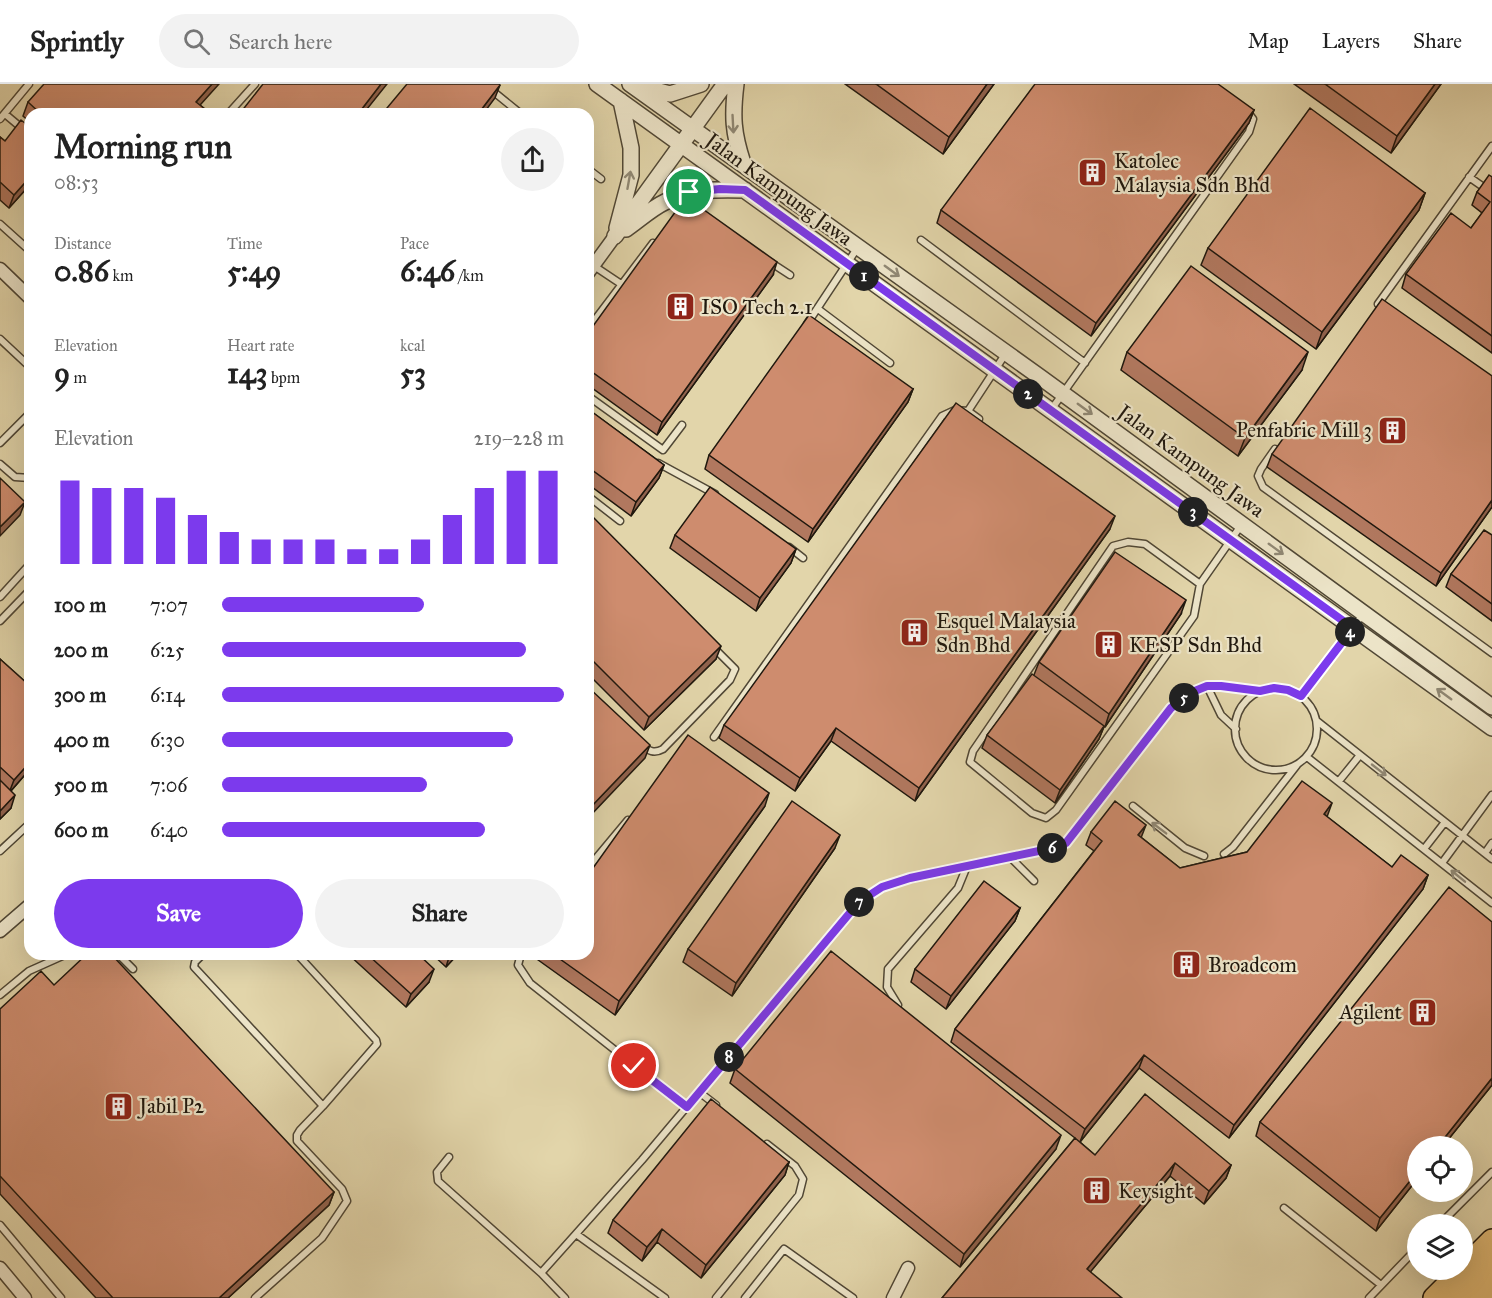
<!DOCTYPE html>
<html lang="en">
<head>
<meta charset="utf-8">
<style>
	body { margin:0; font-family:"IM FELL Great Primer",serif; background:#f2f2f2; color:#222; height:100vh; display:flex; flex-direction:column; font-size:22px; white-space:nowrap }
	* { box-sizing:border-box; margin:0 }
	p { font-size:20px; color:#767676 }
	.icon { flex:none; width:33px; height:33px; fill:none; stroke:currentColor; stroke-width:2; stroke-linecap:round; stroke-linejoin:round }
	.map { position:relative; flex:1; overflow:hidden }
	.sheet { position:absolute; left:24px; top:24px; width:570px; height:852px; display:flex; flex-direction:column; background:#fff; border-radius:18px; box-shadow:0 6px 24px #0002 }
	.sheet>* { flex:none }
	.fabs { position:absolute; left:1407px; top:1052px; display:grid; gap:12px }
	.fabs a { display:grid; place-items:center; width:66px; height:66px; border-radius:50%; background:#fff; box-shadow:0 6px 24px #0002; font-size:30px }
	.pin { position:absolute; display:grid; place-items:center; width:51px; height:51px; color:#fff; margin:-26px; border:3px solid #fff; border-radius:50%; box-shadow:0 2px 6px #0007 }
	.km { position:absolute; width:30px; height:30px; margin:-15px; border-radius:50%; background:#222; color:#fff; font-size:16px; line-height:30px; text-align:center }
	.round { display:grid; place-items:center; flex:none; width:63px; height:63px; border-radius:32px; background:#f2f2f2 }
	.head { display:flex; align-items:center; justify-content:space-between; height:102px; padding:0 30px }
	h1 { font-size:33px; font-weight:700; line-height:45px }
	.metrics { display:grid; grid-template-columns:repeat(3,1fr); gap:9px; height:102px; padding:6px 30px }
	.metrics div { display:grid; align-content:center }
	.metrics b { font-size:30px; font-weight:700 }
	.metrics small { font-size:16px; font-weight:400 }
	.metrics p { font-size:16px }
	.chart { height:168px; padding:12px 30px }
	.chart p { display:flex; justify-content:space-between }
	.chart svg { width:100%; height:108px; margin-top:6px; stroke:#7c3aed; stroke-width:6 }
	.cta { display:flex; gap:12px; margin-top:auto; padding:12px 30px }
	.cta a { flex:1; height:69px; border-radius:36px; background:#7c3aed; color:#fff; font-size:24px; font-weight:700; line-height:69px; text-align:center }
	.cta a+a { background:#f2f2f2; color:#222 }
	ul { padding:0 30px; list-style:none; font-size:20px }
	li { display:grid; grid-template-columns:96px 72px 1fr; align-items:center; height:45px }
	li i { height:15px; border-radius:8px; background:#7c3aed }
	header { display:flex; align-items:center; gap:36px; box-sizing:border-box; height:84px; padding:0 30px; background:#fff; border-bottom:2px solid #e0e0e0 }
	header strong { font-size:28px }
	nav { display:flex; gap:33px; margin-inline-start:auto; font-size:21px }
	.search { width:420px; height:54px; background:#f2f2f2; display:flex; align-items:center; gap:15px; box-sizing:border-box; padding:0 21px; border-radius:33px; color:#767676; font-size:22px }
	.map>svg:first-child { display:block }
</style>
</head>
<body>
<header>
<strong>Sprintly</strong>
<div class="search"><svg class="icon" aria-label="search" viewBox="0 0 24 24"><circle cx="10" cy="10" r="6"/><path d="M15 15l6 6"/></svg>Search here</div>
<nav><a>Map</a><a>Layers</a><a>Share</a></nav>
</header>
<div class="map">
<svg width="1492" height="1214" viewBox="0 0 1492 1214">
	<rect width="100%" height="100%" fill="#e2d5aa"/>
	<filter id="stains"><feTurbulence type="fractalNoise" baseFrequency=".00333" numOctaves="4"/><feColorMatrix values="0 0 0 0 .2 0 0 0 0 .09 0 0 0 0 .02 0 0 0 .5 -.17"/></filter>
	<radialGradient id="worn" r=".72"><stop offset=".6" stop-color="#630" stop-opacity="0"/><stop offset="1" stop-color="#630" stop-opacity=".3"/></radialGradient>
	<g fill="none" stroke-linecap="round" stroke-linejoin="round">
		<defs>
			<path id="service" d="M484,0l37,30
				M5,30l25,21
				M228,30l27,-30
				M0,35l29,-35
				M588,85l13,10
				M1469,93l23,16
				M0,140l30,27
				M921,156l164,123
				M770,178l20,13
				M594,182l27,18
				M1378,220l114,-158
				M818,225l72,54
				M807,240l51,-77
				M588,245l65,-86
				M0,255l30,28
				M588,312l75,54 19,-25
				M1051,326l198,-278 4,-13 -6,-8
				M979,335l-11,-8 38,-58
				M0,359l30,-30
				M1275,365l-14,20 -3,7 5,11 229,166
				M658,379l57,31
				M0,380l15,13 15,1
				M588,412l32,25
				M789,463l14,11
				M1200,500l-55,-40 -17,-2 -15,4 -140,205 -3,11 62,51 14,5 10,-8 138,-194 6,-32 42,-60
				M0,513l30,-33
				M0,537l30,-31
				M1207,602l14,29 15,14
				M1235 645a41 41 0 1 1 82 0a41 41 0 1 1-82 0Z
				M1301,612l63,-83
				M1317,637l175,138
				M714,653l228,-321 13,-6 13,1
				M641,661c8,6 13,9 22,4l67,-69 5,-11 -22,-22
				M1307,673l185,146
				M1339,697l21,-26
				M1133,722l52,42 19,8
				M1424,765l21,-27
				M0,767l28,-26 2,1
				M1485,769l7,-10
				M1224,770l9,-7 64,-82
				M1010,773l24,24
				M1442,779l50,-68
				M588,784l40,-48
				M118,870l15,15
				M203,870l-8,8 -1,5 129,139 54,-62 -1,-4 -79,-86
				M521,870l-3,11 12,18 157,124
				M0,911l29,-24 38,-17
				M898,921l-11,-18 1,-18 70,-81 9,-22
				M699,1008l17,13
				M449,1073l-12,15 1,9 103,92 24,25
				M1284,1124l97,77
				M1440,1140l52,-52
				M0,1141l61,73
				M576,1150l89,64
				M541,1189l101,-113 217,-258 23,-15 28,-9 143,-30 13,-5 105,-135c38,-29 44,-23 89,-17
				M255,1214l67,-60 25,-37 -5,-12 -45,-48v-6l3,-5 23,-24
				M716,1214l83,-103 4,-16 -8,-13 -28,-22
				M745,1214l39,-49 69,49
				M1369,1214l49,-51"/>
			<path id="minor" d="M0,185l30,29
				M588,189l27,-37
				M0,847l30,-26
				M0,1184l25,30
				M893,1214l15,-30"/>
			<path id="tertiary" d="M597,0l895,644
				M630,0l410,293 452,330
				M736,0c-4,32 -3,49 7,79
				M640,2l30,8 31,-10
				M617,144l14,-53v-27l-10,-47
				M626,145c13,-9 26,-21 39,-27 25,-13 52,-13 80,-12
				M615,152l110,-152"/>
			<path id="trunk" d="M1434,1214l58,-58
				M1454,1214l38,-37
				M1478,1214l14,-15"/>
		</defs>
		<use href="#service" stroke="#504735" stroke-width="9"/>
		<use href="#minor" stroke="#504735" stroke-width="15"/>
		<use href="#tertiary" stroke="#504735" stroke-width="18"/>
		<use href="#trunk" stroke="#20180e" stroke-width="24"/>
		<use href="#service" stroke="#ece4c8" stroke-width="6"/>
		<use href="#minor" stroke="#ece4c8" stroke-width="12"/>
		<use href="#tertiary" stroke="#ece4c8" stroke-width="15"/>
		<use href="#trunk" stroke="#e1ba75" stroke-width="21"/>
	</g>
	<path fill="#b1785f" stroke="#20180e" stroke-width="1.5" d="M845,0h149l-51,70z
		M1294,0h147l-50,69z
		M28,18l172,3 11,9h-181v8l-7,-6z
		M1254,26l-5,13 -158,213 -154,-113 4,-13z
		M30,43v65l-4,-3 -17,19 -9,-8v-63l5,4z
		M1492,93v176l-90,-65 4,-14 65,-46 11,-15 -10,-8 5,-13z
		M1425,109l-6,17 -103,139 -115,-84 7,-17z
		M773,191l-116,160 -69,-50v-52z
		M1127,268l175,18 -64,86 -117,-86z
		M1492,292v131l-56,79 -169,-119 5,-13z
		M913,305l-5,13 -100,140 -103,-73 4,-14z
		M588,325l76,56 -5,13 -28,38 -43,-32z
		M588,428l128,147 -72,71 -56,-56z
		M1110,445l-195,272 -84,-60 -36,50 -76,-53 5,-13z
		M675,451l121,14 -5,14 -35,48 -86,-63z
		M1492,451v86l-46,-34 5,-13z
		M1181,530l-76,113h-1l-5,12 -44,64 -73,-55 5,-13 47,-60 5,-13z
		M0,575l30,27v83l-19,22v17l-11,11z
		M30,575v10l-3,-3z
		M765,722l-150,209 -81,-58 1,-3h53z
		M1327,733l65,50 36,8 -5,14 -194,249 -90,-70 -59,74 15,13 136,10 -5,13 -22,26 -34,-28 -80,96 -148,26 133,-160 -124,-96 4,-13 139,-178 -8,-6 5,-13 51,6 38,30 67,-16z
		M835,764l-103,148 -49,-34 5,-13z
		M1020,824l-5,13 -69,88 -35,-27 4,-13z
		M1492,838v163l-49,61h-25v32l-42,53 -120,-95 4,-14z
		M348,870h70l11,28 -23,25z
		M432,870h26l-12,13z
		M54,901l280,207 -5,13 -101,93h-132l-96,-104v-185z
		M735,985l321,80 -96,118 -230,-184z
		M789,1078l-4,13 -84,103 -44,-36 -15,19 -34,-28 5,-13z"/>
	<path fill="#90624d" stroke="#20180e" stroke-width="1.5" d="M212,0h7l-27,30 4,-12z
		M381,0h6l-24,30h-5z
		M987,0h7l-51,70 6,-17z
		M1435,0h6l-50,69 6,-17z
		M500,1l-5,13 -12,16h-5z
		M1254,26l-5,13 -158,213 5,-13z
		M30,93l-4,12 -17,19 5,-13z
		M1425,109l-6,17 -103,139 6,-17z
		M777,178l-4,13 -116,160 5,-13z
		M1308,268l-6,18 -64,86 7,-18z
		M913,305l-5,13 -100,140 5,-13z
		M664,381l-5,13 -28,38 5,-14z
		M1492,416v7l-56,79 5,-13z
		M25,418l-5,13 -20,21v-9z
		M1115,432l-5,13 -195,272 4,-13z
		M796,465l-5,14 -35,48 4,-13z
		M1186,516l-5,14 -76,113 4,-13z
		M721,562l-5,13 -72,71 5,-13z
		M1104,642l-5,13 -44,64 5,-13z
		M836,644l-5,13 -36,50 5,-13z
		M650,661l-5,13 -57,60v-8z
		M30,678v7l-21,24 5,-13z
		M769,709l-4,13 -150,209 4,-14z
		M15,711l-4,13 -11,11v-8z
		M1332,719l-5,14 -3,-3z
		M1146,741l-5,13 -3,-3z
		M840,751l-5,13 -103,148 4,-13z
		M1428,791l-5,14 -194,249 5,-13z
		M1020,824l-5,13 -69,88 5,-13z
		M450,870h8l-12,13z
		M434,885l-5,13 -23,25 5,-13z
		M1144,971l-5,13 -59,74 5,-13z
		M1492,994v7l-49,61h-5z
		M1061,1051l-5,14 -96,118 4,-13z
		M789,1078l-4,13 -84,103 5,-13z
		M1175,1079l-5,13 -88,106 5,-13z
		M1231,1081l-5,13 -22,26 5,-13z
		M1418,1087v7l-42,53 4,-13z
		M334,1108l-5,13 -101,93h-9z
		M662,1145l-5,13 -15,19 5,-14z"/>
	<path fill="#ce8c6e" stroke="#20180e" stroke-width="1.5" d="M44,0h168l-16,18 15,12h-170l-13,-12z
		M263,0h118l-23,30h-115l-2,-2z
		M407,0h92l1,1 -22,29h-96z
		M876,0h111l-38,53z
		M1035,0h183l36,26 -158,213 -155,-113z
		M1325,0h110l-38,52z
		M1310,24l115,85 -103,139 -114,-84z
		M21,36l9,7v50l-16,18 -14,-13v-45l5,4z
		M1489,91l3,2v159l-86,-62 45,-61 20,15 19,-26 -13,-10z
		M686,113l91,65 -115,160 -74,-53v-36z
		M1191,182l117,86 -63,86 -118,-86z
		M1382,215l110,77v124l-51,73 -169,-119z
		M809,231l104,74 -100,140 -104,-74z
		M956,319l159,113 -196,272 -83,-60 -36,50 -76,-53z
		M588,325l76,56 -28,37 -48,-35z
		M0,394l25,24 -25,25z
		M710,403l86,62 -36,49 -85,-63z
		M588,428l133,134 -72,71 -61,-61z
		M1484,446l8,5v69l-41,-30z
		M1115,468l71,48 -77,114 -70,-52z
		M0,575l30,27v76l-16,18 -14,-13z
		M1032,590l72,52 -44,64 -73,-55z
		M588,603l62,58 -62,65z
		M688,651l81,58 -150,208 -66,-47h35v-79z
		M0,696l15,15 -15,16z
		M1302,697l30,22 -8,11 68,53 9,-12 27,20 -194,250 -90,-70 -59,74 -130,-100 147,-188 -11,-9 24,-31 31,24 -8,10 42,33 67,-16z
		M792,717l48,34 -104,148 -48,-34z
		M984,797l36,27 -69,88 -36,-27z
		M1449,803l43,35v156l-54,68h-20v25l-38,47 -120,-96z
		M831,867l230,184 -97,119 -229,-185z
		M87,870h24l223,238 -115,106h-106l-113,-122v-167l41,-38 13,14z
		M367,870h51l16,15 -23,25z
		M1145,1010l86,71 -22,26 -34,-28 -88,106 35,29h-180l133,-160 20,17z
		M711,1015l78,63 -83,103 -44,-36 -15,18 -34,-27z"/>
	<defs><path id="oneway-shaft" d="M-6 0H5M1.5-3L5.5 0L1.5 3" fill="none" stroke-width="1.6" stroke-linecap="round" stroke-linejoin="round" transform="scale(1.5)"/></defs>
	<g stroke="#908874">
		<use href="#oneway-shaft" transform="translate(733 40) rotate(87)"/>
		<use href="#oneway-shaft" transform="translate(629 96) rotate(-80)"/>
		<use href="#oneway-shaft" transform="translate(892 187) rotate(36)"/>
		<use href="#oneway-shaft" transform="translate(1085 325) rotate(36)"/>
		<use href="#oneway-shaft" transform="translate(1276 465) rotate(36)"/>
		<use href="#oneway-shaft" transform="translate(1444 610) rotate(-144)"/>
		<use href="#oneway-shaft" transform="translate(1379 686) rotate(38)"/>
		<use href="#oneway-shaft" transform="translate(1159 744) rotate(-143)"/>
		<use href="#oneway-shaft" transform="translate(1458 792) rotate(-141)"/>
	</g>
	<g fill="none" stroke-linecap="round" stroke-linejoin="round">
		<defs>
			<path id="route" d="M634,982l53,41 172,-205 23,-15 28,-9 143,-30 13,-5 105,-135 19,-15 17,-7h14l39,5 14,-3 14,2 13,6 52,-68 -608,-438 -25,-1 -31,3"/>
		</defs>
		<use href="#route" stroke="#fff" stroke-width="12"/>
		<use href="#route" stroke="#7c3aed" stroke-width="8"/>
	</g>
	<defs>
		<symbol id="building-square" viewBox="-11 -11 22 22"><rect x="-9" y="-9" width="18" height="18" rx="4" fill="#8f2418" stroke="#ece4c8"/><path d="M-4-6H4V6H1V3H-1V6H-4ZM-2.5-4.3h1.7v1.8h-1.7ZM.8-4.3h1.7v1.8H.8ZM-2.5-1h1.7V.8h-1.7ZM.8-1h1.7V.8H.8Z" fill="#fff"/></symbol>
	</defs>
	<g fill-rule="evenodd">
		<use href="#building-square" x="1076" y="72" width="33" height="33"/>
		<use href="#building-square" x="664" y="206" width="33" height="33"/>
		<use href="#building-square" x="1376" y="330" width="33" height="33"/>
		<use href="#building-square" x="898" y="532" width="33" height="33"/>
		<use href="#building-square" x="1092" y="544" width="33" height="33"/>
		<use href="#building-square" x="1170" y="864" width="33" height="33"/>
		<use href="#building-square" x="1406" y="912" width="33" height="33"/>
		<use href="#building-square" x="102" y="1006" width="33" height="33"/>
		<use href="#building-square" x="1080" y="1090" width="33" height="33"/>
	</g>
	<g text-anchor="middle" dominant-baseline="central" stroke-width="4.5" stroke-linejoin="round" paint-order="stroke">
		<g font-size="21" fill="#20180e" stroke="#ece4c8" text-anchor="start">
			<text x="1114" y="77">Katolec<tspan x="1114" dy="24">Malaysia Sdn Bhd</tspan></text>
			<text x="701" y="223">ISO Tech 2.1</text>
			<text x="1372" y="346" text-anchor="end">Penfabric Mill 3</text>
			<text x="936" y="537">Esquel Malaysia<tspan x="936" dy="24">Sdn Bhd</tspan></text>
			<text x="1129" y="561">KESP Sdn Bhd</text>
			<text x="1208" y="881">Broadcom</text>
			<text x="1402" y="928" text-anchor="end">Agilent</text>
			<text x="139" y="1022">Jabil P2</text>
			<text x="1118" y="1107">Keysight</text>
		</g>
		<g font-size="21" fill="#20180e" stroke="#ece4c8">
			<text transform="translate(779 105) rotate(36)">Jalan Kampung Jawa</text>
			<text transform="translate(1191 377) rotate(36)">Jalan Kampung Jawa</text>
		</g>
	</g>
	<rect width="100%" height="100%" filter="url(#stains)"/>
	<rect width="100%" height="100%" fill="url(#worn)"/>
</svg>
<div class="fabs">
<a><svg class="icon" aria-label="locate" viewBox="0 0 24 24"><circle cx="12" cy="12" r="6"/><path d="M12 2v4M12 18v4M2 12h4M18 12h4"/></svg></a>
<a><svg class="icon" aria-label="layers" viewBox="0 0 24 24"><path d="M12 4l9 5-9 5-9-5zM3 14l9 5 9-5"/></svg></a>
</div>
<div class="pin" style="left:689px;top:108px;background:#1e9e55"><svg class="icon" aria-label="arrive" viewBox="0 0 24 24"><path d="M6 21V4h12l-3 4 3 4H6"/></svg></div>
<div class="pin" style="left:634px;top:982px;background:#d93025"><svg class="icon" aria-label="check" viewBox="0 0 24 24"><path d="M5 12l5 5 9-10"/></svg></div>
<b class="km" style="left:864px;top:192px">1</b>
<b class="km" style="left:1028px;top:310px">2</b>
<b class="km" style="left:1193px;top:428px">3</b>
<b class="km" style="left:1350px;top:548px">4</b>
<b class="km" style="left:1184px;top:614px">5</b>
<b class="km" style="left:1052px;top:764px">6</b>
<b class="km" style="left:859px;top:818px">7</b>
<b class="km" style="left:729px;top:973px">8</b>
<section class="sheet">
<div class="head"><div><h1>Morning run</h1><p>08:53</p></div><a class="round"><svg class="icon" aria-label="share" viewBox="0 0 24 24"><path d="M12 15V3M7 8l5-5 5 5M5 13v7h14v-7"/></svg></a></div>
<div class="metrics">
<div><p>Distance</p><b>0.86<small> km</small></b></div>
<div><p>Time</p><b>5:49</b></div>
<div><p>Pace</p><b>6:46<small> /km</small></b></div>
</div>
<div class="metrics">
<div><p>Elevation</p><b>9<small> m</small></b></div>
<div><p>Heart rate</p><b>143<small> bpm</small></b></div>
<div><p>kcal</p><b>53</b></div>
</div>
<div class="chart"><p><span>Elevation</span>219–228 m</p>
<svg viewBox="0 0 160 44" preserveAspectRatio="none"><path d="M5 44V10M15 44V13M25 44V13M35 44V17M45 44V24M55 44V31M65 44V34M75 44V34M85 44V34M95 44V38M105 44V38M115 44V34M125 44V24M135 44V13M145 44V6M155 44V6"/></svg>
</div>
<ul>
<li><b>100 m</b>7:07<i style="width:59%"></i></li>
<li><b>200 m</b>6:25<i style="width:89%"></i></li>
<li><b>300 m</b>6:14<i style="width:100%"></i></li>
<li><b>400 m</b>6:30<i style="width:85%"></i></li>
<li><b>500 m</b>7:06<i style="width:60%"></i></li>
<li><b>600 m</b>6:40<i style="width:77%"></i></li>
</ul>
<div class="cta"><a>Save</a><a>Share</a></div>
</section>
</div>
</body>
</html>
